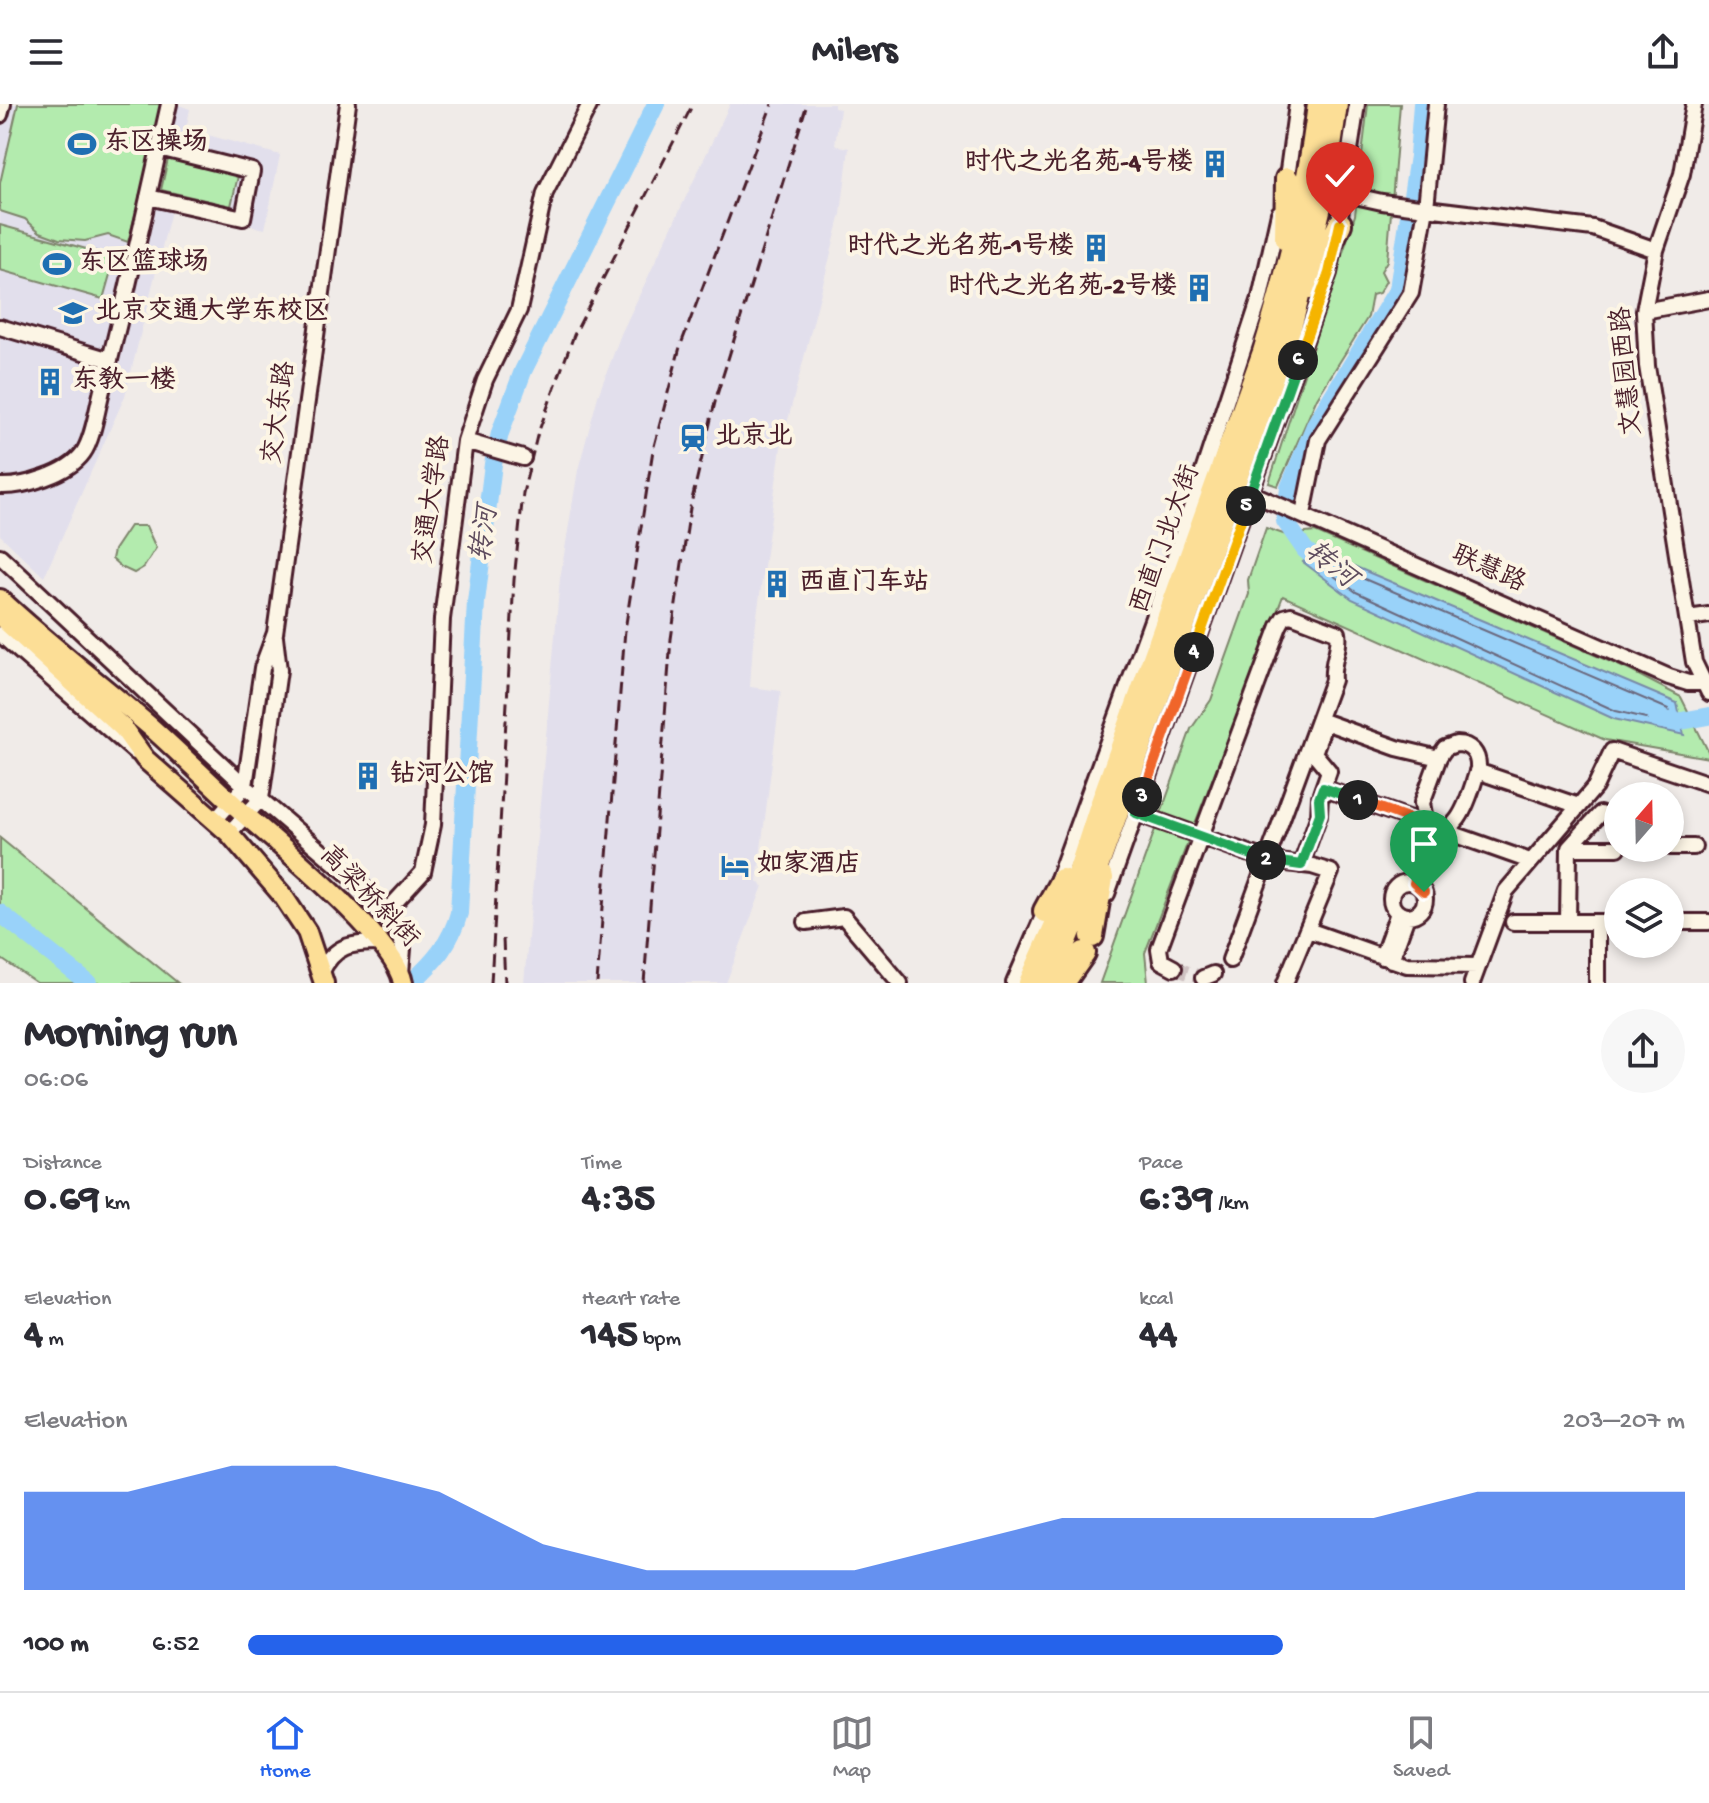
<!DOCTYPE html>
<html lang="en">
<head>
<meta charset="utf-8">
<style>
	body { margin:0; font-family:"Gochi Hand","LXGW WenKai TC",sans-serif; background:#f7f7f7; color:#2b2b33; height:100vh; display:flex; flex-direction:column; font-size:30px; white-space:nowrap }
	* { box-sizing:border-box; margin:0 }
	p { font-size:26px; color:#7c7c81 }
	.icon { flex:none; width:44px; height:44px; fill:none; stroke:currentColor; stroke-width:2; stroke-linecap:round; stroke-linejoin:round }
	.map { position:relative; height:879px; overflow:hidden }
	.sheet { display:flex; flex-direction:column; background:#fff; flex:1 }
	.sheet>* { flex:none }
	.needle { width:52px; rotate:20deg }
	.buttons { position:absolute; left:1604px; top:678px; display:grid; gap:16px }
	.buttons a { display:grid; place-items:center; width:80px; height:80px; border-radius:50%; background:#fff; box-shadow:0 4px 12px #0003; font-size:40px }
	.pin { position:absolute; display:grid; place-items:center; width:68px; height:68px; color:#fff; margin:-82px -34px; border-radius:50% 50% 50% 0; rotate:-45deg; box-shadow:0 0 8px #0007 }
	.pin .icon { rotate:45deg }
	.km { position:absolute; width:40px; height:40px; margin:-20px; border-radius:50%; background:#222; color:#fff; font-size:22px; line-height:40px; text-align:center }
	.round { display:grid; place-items:center; flex:none; width:84px; height:84px; border-radius:42px; background:#f7f7f7 }
	.summary { display:flex; align-items:center; justify-content:space-between; height:136px; padding:0 24px }
	h1 { font-size:44px; font-weight:700; line-height:60px }
	.figures { display:grid; grid-template-columns:repeat(3,1fr); gap:12px; height:136px; padding:8px 24px }
	.figures div { display:grid; align-content:center }
	.figures b { font-size:40px; font-weight:700 }
	.figures small { font-size:22px; font-weight:400 }
	.figures p { font-size:22px }
	.chart { height:224px; padding:16px 24px }
	.chart p { display:flex; justify-content:space-between }
	.chart svg { width:100%; height:144px; margin-top:8px; fill:#2563eb; opacity:.7 }
	ul { padding:0 24px; list-style:none; font-size:26px }
	li { display:grid; grid-template-columns:128px 96px 1fr; align-items:center; height:60px }
	li i { height:20px; border-radius:10px; background:#2563eb }
	header { display:flex; justify-content:space-between; align-items:center; height:104px; padding:0 24px; background:#fff; font-size:36px; font-weight:700 }
	.dock { display:flex; justify-content:space-around; align-items:center; height:112px; border-top:2px solid #e1e1e2; background:#fff; font-size:22px; color:#7c7c81 }
	.dock a { display:grid; justify-items:center; gap:4px }
	.dock .active { color:#2563eb }
	.map>svg:first-child { display:block }
</style>
</head>
<body>
<header><svg class="icon" aria-label="menu" viewBox="0 0 24 24"><path d="M4 6h16M4 12h16M4 18h16"/></svg>Milers<svg class="icon" aria-label="share" viewBox="0 0 24 24"><path d="M12 15V3M7 8l5-5 5 5M5 13v7h14v-7"/></svg></header>
<div class="map">
<svg width="1709" height="879" viewBox="0 0 1709 879">
	<rect width="100%" height="100%" fill="#f0ebe8"/>
	<filter id="ink" filterUnits="userSpaceOnUse"><feTurbulence type="fractalNoise" baseFrequency=".0125" numOctaves="2"/><feDisplacementMap in="SourceGraphic" scale="16" xChannelSelector="R" yChannelSelector="G"/><feConvolveMatrix kernelMatrix="1 2 1 2 8 2 1 2 1" color-interpolation-filters="sRGB"/></filter>
	<g filter="url(#ink)">
		<path fill="#e2dfec" d="M0,0h176l14,5 -4,20 94,26 -15,74 -93,-22 -47,189 -81,181 -44,-42z
			M730,0h104v4l6,1 -5,36 14,3 -8,66 -60,233 -28,196 -3,44 31,4 -24,190 6,5 -37,97h-202l36,-404 18,-109 20,-74 23,-62z"/>
		<path fill="#b3ebae" stroke="#7e856c" stroke-width="2" d="M18,0h146l-36,138 -20,-7 -23,6 -26,-2 -19,-7 -15,-13 -25,-8v-28z
			M1368,0h32l-13,157 -6,10 5,10 -7,12 -7,2 -4,22 -51,81 -39,88 -9,-3 86,-268z
			M168,55l70,17 -7,30 -70,-16z
			M0,121l115,32 -12,42 -103,-29z
			M130,422h16l10,22 -12,19 -10,6 -13,-6 -9,-8 2,-9z
			M1266,424l20,7 29,-3 314,138 52,27 28,56v5l-104,-18 -322,-144 -138,357 3,30h-48l91,-254 20,-29 38,-106 -1,-14z
			M0,734l178,145h-141l-37,-25z"/>
		<path fill="#99d2f9" stroke="#798aa7" stroke-width="2" d="M1320,443l17,12 340,144 7,32 -70,-16 -262,-120 -49,-37z"/>
		<g fill="none" stroke-linecap="round" stroke-linejoin="round">
			<path stroke="#6a677d" stroke-width="2" d="M1334,462l334,143 3,11 -4,3 -51,-12 -260,-119 -26,-19 -1,-5z"/>
			<path stroke="#99d2f9" stroke-width="18" d="M1329,465l-24,-19 -20,-29 4,-33 27,-65 82,-134 20,-133 4,-52
				M1657,615l19,3 33,-6
				M0,809l88,70
				M411,879c23,-21 40,-40 48,-70l17,-311 17,-138 7,-31 23,-62 133,-267"/>
			<path stroke="#cfc2c2" stroke-width="14" stroke-dasharray="14 7" stroke-linecap="butt" d="M1174,864l29,10"/>
			<defs>
				<path id="minor" d="M1436,0l-10,104 167,20 63,22
					M1694,0l-12,70 -26,76 -12,61 3,55 47,296 15,31
					M0,11l3,-11
					M1286,81l11,-81
					M148,93l95,21 9,-47 -93,-23
					M1338,125l19,-125
					M1644,207l65,-12
					M0,223l110,33
					M465,337l58,17
					M0,382c24,1 68,-12 83,-33 11,-15 15,-51 21,-70 24,-92 44,-186 65,-279
					M1251,389l418,184 19,6h21
					M1303,410l15,-74 93,-147 15,-85 -44,-6 -36,-8
					M0,452l245,230 119,102 33,39 6,22 -2,24
					M1688,514l21,-3
					M0,530l135,118
					M1456,640c15,0 23,10 22,25 -7,21 -21,83 -53,51l-3,-17 17,-46 6,-9z
					M1439,654l-42,-10 -72,-26 -11,31 15,18 -6,17 207,73
					M1477,667l102,35
					M245,682l17,-118 13,-35 73,-529
					M261,695l18,-129 -4,-33
					M1136,709l134,48 42,5 19,6 -46,111
					M215,716l30,-34
					M229,729l32,-34
					M1670,743h24
					M1569,744h49
					M1301,761l18,-50 1,-18 3,-9
					M1391 795a17 17 0 1 1 34 0a17 17 0 1 1-34 0Z
					M1414,779l21,-55
					M1055,783l120,-330 85,-259 19,-85
					M1107,790l222,-621 4,-19
					M386,808l37,-40 10,-47 9,-206 23,-178 20,-61 34,-70 26,-117 45,-89
					M806,818l38,-5 56,66
					M1513,818h105
					M1568,818l1,-74 31,-34
					M1597,818v61
					M1670,818h39
					M1308,826l99,35 71,1
					M1382,853l16,-44
					M1391,856l16,-44
					M1174,864l-13,-7 -2,-12 120,-323 5,-9 7,-2 47,18c3,15 -7,28 -5,47l-103,280
					M321,869c13,-28 30,-30 59,-30
					M1203,874l10,-4
					M1014,879l33,-76
					M1472,879l34,-92 89,-104 17,-36 97,33"/>
				<path id="major" d="M0,495c49,46 102,86 153,130 30,27 59,56 89,83 36,32 154,128 161,171
					M0,512l123,112 22,31 84,74 54,63 24,36 17,51"/>
				<path id="highway" d="M1286,134l1,-59
					M1309,184l31,-64
					M1045,807l17,-31
					M1092,832l10,-58
					M1030,879l49,-110 21,-65 164,-456c25,-82 45,-163 55,-248
					M1048,879l48,-113 194,-541 34,-139 12,-86
					M1063,879l21,-30"/>
			</defs>
			<use href="#minor" stroke="#4a1f2b" stroke-width="20"/>
			<use href="#major" stroke="#4a1f2b" stroke-width="24"/>
			<use href="#highway" stroke="#4a1f2b" stroke-width="28"/>
			<use href="#minor" stroke="#fcf5e5" stroke-width="14"/>
			<use href="#major" stroke="#fcde96" stroke-width="18"/>
			<use href="#highway" stroke="#fcde96" stroke-width="22"/>
			<path stroke="#4a1f2b" stroke-width="3" stroke-dasharray="12 6" stroke-linecap="butt" d="M503,835l2,44
				M491,879l23,-403 9,-87 14,-57 37,-101 119,-231
				M597,879l28,-353 28,-180 27,-103 92,-243
				M644,879l27,-344 19,-131 26,-110 91,-294"/>
		</g>
	</g>
	<g fill="none" stroke-linecap="round" stroke-linejoin="round" filter="url(#ink)">
		<defs>
			<path id="split-1" d="M1358,696l77,28 -21,55 10,9"/>
			<path id="split-2" d="M1266,756l35,5 19,-51 -1,-15 4,-11 35,12"/>
			<path id="split-3" d="M1142,693l-6,16 130,47"/>
			<path id="split-4" d="M1142,693l52,-145"/>
			<path id="split-5" d="M1194,548l52,-146"/>
			<path id="split-6" d="M1246,402l52,-146"/>
			<path id="split-7" d="M1298,256l31,-87 11,-49"/>
		</defs>
		<use href="#split-1" stroke="#fff" stroke-width="16"/>
		<use href="#split-2" stroke="#fff" stroke-width="16"/>
		<use href="#split-3" stroke="#fff" stroke-width="16"/>
		<use href="#split-4" stroke="#fff" stroke-width="16"/>
		<use href="#split-5" stroke="#fff" stroke-width="16"/>
		<use href="#split-6" stroke="#fff" stroke-width="16"/>
		<use href="#split-7" stroke="#fff" stroke-width="16"/>
		<use href="#split-1" stroke="#f0652b" stroke-width="10"/>
		<use href="#split-2" stroke="#22a559" stroke-width="10"/>
		<use href="#split-3" stroke="#22a559" stroke-width="10"/>
		<use href="#split-4" stroke="#f0652b" stroke-width="10"/>
		<use href="#split-5" stroke="#f5b400" stroke-width="10"/>
		<use href="#split-6" stroke="#22a559" stroke-width="10"/>
		<use href="#split-7" stroke="#f5b400" stroke-width="10"/>
	</g>
	<defs>
		<symbol id="stadium-bare" viewBox="-9 -9 18 18"><path d="M0-5a6.5 5 0 1 0 0 10a6.5 5 0 1 0 0-10ZM-3.5-1.8h7v3.6h-7Z" fill="#1f6fb2" stroke="#fcf5e5" stroke-width="2.5" paint-order="stroke"/></symbol>
		<symbol id="building-bare" viewBox="-9 -9 18 18"><path d="M-4-6H4V6H1V3H-1V6H-4ZM-2.5-4.3h1.7v1.8h-1.7ZM.8-4.3h1.7v1.8H.8ZM-2.5-1h1.7V.8h-1.7ZM.8-1h1.7V.8H.8Z" fill="#1f6fb2" stroke="#fcf5e5" stroke-width="2.5" paint-order="stroke"/></symbol>
		<symbol id="university-bare" viewBox="-9 -9 18 18"><path d="M0-5L7-2L0 1L-7-2ZM-4 1L0 2.5L4 1V4Q0 6-4 4Z" fill="#1f6fb2" stroke="#fcf5e5" stroke-width="2.5" paint-order="stroke"/></symbol>
		<symbol id="station-bare" viewBox="-9 -9 18 18"><path d="M-3-6H3Q5-6 5-4V2Q5 4 3 4L4.5 6H3L1.5 4h-3L-3 6H-4.5L-3 4Q-5 4-5 2V-4Q-5-6-3-6ZM-3.5-4v3h7v-3ZM-3.5 1v1.5H-2V1ZM2 1v1.5H3.5V1Z" fill="#1f6fb2" stroke="#fcf5e5" stroke-width="2.5" paint-order="stroke"/></symbol>
		<symbol id="hotel-bare" viewBox="-9 -9 18 18"><path d="M-6-4.5h1.5V1H6V5H4.5V3h-9V5H-6ZM-4 0a1.8 1.8 0 1 1 3.6 0ZM.5 0V-2.5h3Q6-2.5 6 0Z" fill="#1f6fb2" stroke="#fcf5e5" stroke-width="2.5" paint-order="stroke"/></symbol>
	</defs>
	<g fill-rule="evenodd">
		<use href="#stadium-bare" x="62" y="20" width="40" height="40"/>
		<use href="#building-bare" x="1195" y="40" width="40" height="40"/>
		<use href="#building-bare" x="1076" y="124" width="40" height="40"/>
		<use href="#stadium-bare" x="37" y="140" width="40" height="40"/>
		<use href="#building-bare" x="1179" y="164" width="40" height="40"/>
		<use href="#university-bare" x="53" y="189" width="40" height="40"/>
		<use href="#building-bare" x="30" y="258" width="40" height="40"/>
		<use href="#station-bare" x="673" y="314" width="40" height="40"/>
		<use href="#building-bare" x="757" y="460" width="40" height="40"/>
		<use href="#building-bare" x="348" y="652" width="40" height="40"/>
		<use href="#hotel-bare" x="715" y="742" width="40" height="40"/>
	</g>
	<g text-anchor="middle" dominant-baseline="central" stroke-width="8" stroke-linejoin="round" paint-order="stroke">
		<g font-size="26" font-weight="bold" fill="#4a1f2b" stroke="#fcf5e5" text-anchor="start">
			<text x="104" y="40">东区操场</text>
			<text x="1193" y="60" text-anchor="end">时代之光名苑-4号楼</text>
			<text x="1074" y="144" text-anchor="end">时代之光名苑-1号楼</text>
			<text x="79" y="160">东区篮球场</text>
			<text x="1177" y="184" text-anchor="end">时代之光名苑-2号楼</text>
			<text x="95" y="209">北京交通大学东校区</text>
			<text x="72" y="278">东教一楼</text>
			<text x="715" y="334">北京北</text>
			<text x="799" y="480">西直门车站</text>
			<text x="390" y="672">钻河公馆</text>
			<text x="757" y="762">如家酒店</text>
		</g>
		<g font-size="26" fill="#4a1f2b" stroke="#fcf5e5">
			<text transform="translate(1629 267) rotate(-95)">文慧园西路</text>
			<text transform="translate(281 309) rotate(-82)">交大东路</text>
			<text transform="translate(434 396) rotate(-82)">交通大学路</text>
			<text transform="translate(1167 436) rotate(-70)">西直门北大街</text>
			<text transform="translate(1488 467) rotate(24)">联慧路</text>
			<text transform="translate(368 794) rotate(46)">高梁桥斜街</text>
		</g>
		<g font-size="28" font-style="italic" fill="#5e4c5e" stroke="#fcf5e5">
			<text transform="translate(486 430) rotate(-82)">转河</text>
			<text transform="translate(1330 462) rotate(39)">转河</text>
		</g>
	</g>
</svg>
<div class="buttons">
<a><svg class="needle" viewBox="-14 -14 28 28"><path d="M0-13l5 13h-10z" fill="#e53935"/><path d="M0 13l5-13h-10z" fill="#7c7c81"/></svg></a>
<a><svg class="icon" aria-label="layers" viewBox="0 0 24 24"><path d="M12 4l9 5-9 5-9-5zM3 14l9 5 9-5"/></svg></a>
</div>
<div class="pin" style="left:1424px;top:788px;background:#1e9e55"><svg class="icon" aria-label="arrive" viewBox="0 0 24 24"><path d="M6 21V4h12l-3 4 3 4H6"/></svg></div>
<div class="pin" style="left:1340px;top:120px;background:#d93025"><svg class="icon" aria-label="check" viewBox="0 0 24 24"><path d="M5 12l5 5 9-10"/></svg></div>
<b class="km" style="left:1358px;top:696px">1</b>
<b class="km" style="left:1266px;top:756px">2</b>
<b class="km" style="left:1142px;top:693px">3</b>
<b class="km" style="left:1194px;top:548px">4</b>
<b class="km" style="left:1246px;top:402px">5</b>
<b class="km" style="left:1298px;top:256px">6</b>
</div>
<section class="sheet">
<div class="summary"><div><h1>Morning run</h1><p>06:06</p></div><a class="round"><svg class="icon" aria-label="share" viewBox="0 0 24 24"><path d="M12 15V3M7 8l5-5 5 5M5 13v7h14v-7"/></svg></a></div>
<div class="figures">
<div><p>Distance</p><b>0.69<small> km</small></b></div>
<div><p>Time</p><b>4:35</b></div>
<div><p>Pace</p><b>6:39<small> /km</small></b></div>
</div>
<div class="figures">
<div><p>Elevation</p><b>4<small> m</small></b></div>
<div><p>Heart rate</p><b>145<small> bpm</small></b></div>
<div><p>kcal</p><b>44</b></div>
</div>
<div class="chart"><p><span>Elevation</span>203–207 m</p>
<svg viewBox="0 0 160 44" preserveAspectRatio="none"><path d="M0 44V14L10 14L20 6L30 6L40 14L50 30L60 38L70 38L80 38L90 30L100 22L110 22L120 22L130 22L140 14L150 14L160 14V44z"/></svg>
</div>
<ul>
<li><b>100 m</b>6:52<i style="width:72%"></i></li>
</ul>
</section>
<nav class="dock">
<a class="active"><svg class="icon" aria-label="home" viewBox="0 0 24 24"><path d="M3 11l9-7 9 7M6 9v11h12V9"/></svg>Home</a>
<a><svg class="icon" aria-label="map" viewBox="0 0 24 24"><path d="M3 6l6-2 6 2 6-2v14l-6 2-6-2-6 2zM9 4v14M15 6v14"/></svg>Map</a>
<a><svg class="icon" aria-label="saved" viewBox="0 0 24 24"><path d="M7 4h10v16l-5-4-5 4z"/></svg>Saved</a>
</nav>
</body>
</html>
